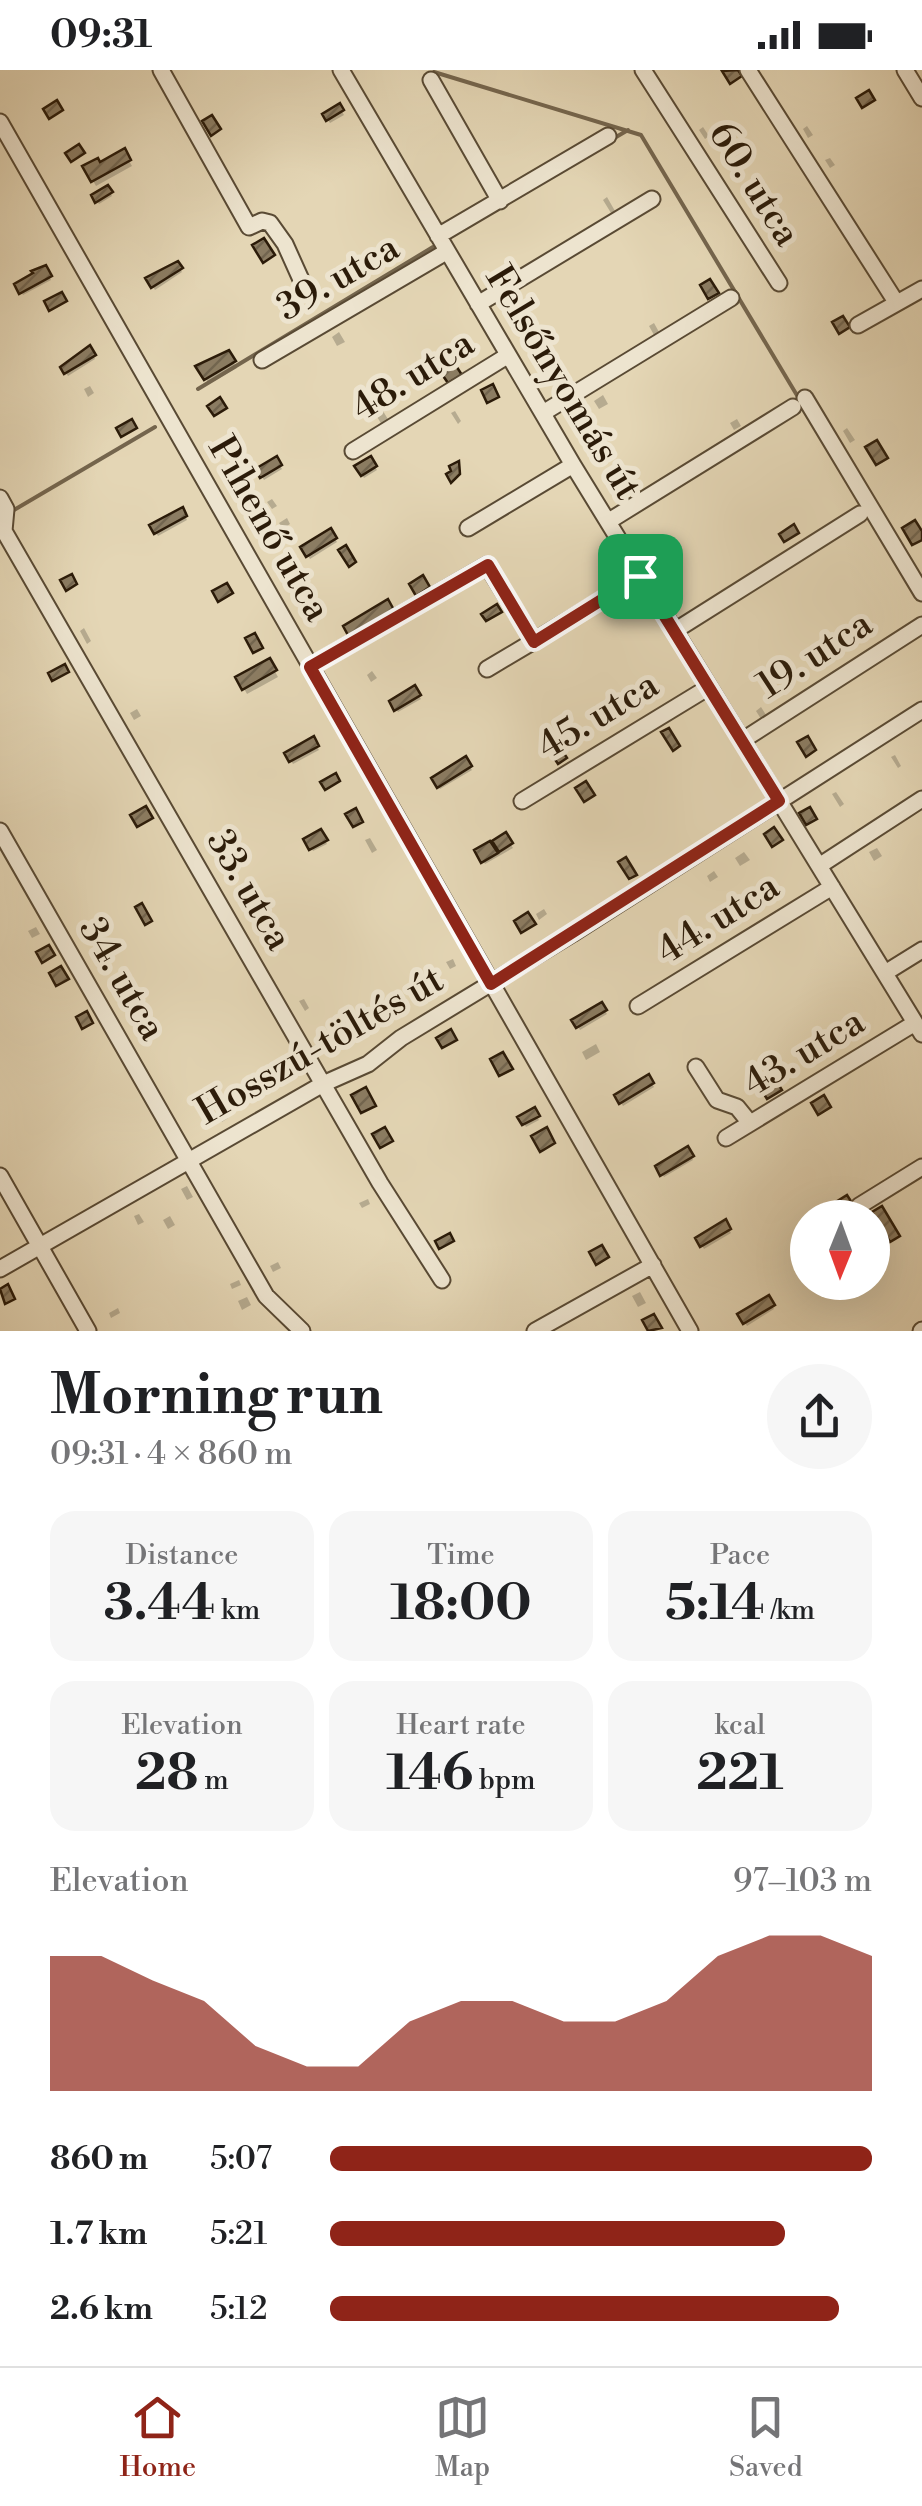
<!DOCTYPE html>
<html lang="en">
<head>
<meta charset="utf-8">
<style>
	body { margin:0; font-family:"Libre Bodoni",serif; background:#f6f6f6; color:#202124; height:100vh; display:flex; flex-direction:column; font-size:38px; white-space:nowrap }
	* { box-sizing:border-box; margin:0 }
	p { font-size:32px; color:#757577 }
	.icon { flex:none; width:55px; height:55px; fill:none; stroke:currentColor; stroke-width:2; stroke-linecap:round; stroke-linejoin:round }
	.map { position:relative; height:1261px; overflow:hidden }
	.drawer { display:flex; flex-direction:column; background:#fff; flex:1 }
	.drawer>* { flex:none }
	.needle { width:65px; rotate:181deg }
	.tools { position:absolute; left:790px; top:1130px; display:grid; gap:20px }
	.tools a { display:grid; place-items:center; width:100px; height:100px; border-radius:50%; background:#fff; box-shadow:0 10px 40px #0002; font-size:50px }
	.pin { position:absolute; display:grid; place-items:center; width:85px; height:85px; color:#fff; margin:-42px; border-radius:20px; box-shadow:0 5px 15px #0006 }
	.round { display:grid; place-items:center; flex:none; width:105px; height:105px; border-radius:52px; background:#f6f6f6 }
	.head { display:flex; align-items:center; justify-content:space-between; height:170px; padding:0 50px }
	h1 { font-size:55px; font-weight:800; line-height:75px }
	.stats { display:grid; grid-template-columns:repeat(3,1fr); gap:15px; height:170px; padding:10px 50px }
	.stats div { display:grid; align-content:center; border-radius:25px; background:#f6f6f6; text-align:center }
	.stats b { font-size:50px; font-weight:800 }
	.stats small { font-size:28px; font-weight:400 }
	.stats p { font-size:28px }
	.chart { height:280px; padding:20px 50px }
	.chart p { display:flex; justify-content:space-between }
	.chart svg { width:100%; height:180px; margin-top:10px; fill:#8f2418; opacity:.7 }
	ul { padding:0 50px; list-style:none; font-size:32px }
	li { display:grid; grid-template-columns:160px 120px 1fr; align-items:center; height:75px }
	li i { height:25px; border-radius:12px; background:#8f2418 }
	.status { display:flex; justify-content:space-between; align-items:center; height:70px; padding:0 50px; background:#fff; direction:ltr }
	.status svg { height:28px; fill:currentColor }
	.tab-bar { display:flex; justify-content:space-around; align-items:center; height:140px; border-top:2px solid #e0e0e0; background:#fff; font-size:28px; color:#757577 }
	.tab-bar a { display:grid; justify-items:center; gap:5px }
	.tab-bar .active { color:#8f2418 }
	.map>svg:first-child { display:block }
</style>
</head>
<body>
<div class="status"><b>09:31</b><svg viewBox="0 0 49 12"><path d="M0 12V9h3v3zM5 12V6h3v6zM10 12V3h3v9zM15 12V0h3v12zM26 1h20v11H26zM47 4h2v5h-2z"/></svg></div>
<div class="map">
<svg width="922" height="1261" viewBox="0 0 922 1261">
	<defs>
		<pattern id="building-hatch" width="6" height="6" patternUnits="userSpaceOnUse" patternTransform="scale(2.5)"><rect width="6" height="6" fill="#8b7c62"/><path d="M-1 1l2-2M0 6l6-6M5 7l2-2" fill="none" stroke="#72654f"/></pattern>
	</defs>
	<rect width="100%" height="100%" fill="#e4d6b5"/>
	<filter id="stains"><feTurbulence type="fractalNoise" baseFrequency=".002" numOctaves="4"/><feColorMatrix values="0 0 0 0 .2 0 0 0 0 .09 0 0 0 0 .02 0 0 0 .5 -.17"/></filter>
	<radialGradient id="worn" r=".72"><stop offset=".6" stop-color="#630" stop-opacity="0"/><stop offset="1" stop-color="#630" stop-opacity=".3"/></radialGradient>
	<path fill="#0003" d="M339,37l5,8 -14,8 -5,-8z
		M807,56l6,9 -5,3 -5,-9z
		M703,57l6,9 -4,3 -6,-9z
		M124,82l8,14 -36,20 -11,-19 14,-2z
		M830,88l5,7 -5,3 -5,-8z
		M107,118l5,8 -13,8 -5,-8z
		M607,127l8,14 -4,2 -8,-13z
		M177,194l5,8 -27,18 -7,-11z
		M45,198l6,12 -28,15 -6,-10z
		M654,253l5,9 -5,3 -5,-9z
		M339,262l6,10 -8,4 -5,-9z
		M89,278l6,11 -27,17 -5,-8z
		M228,284l9,14 -28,16 -10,-16z
		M90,316l4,7 -6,4 -4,-8z
		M603,325l5,9 -9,5 -5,-8z
		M383,341l6,10 -7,4 -6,-10z
		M455,341l6,10 -3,3 -7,-11z
		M737,349l4,7 -7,4 -4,-7z
		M847,358l8,12 -5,3 -7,-12z
		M276,389l6,10 -18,11 -6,-10z
		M370,389l7,11 -13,8 -7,-11z
		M628,414l8,14 -3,2 -8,-14z
		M272,429l5,7 -5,3 -5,-7z
		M182,440l5,10 -29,16 -6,-10z
		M287,448l3,6 -7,5 -4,-6z
		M330,461l7,11 -27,17 -7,-11z
		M84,558l7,13 -4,3 -7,-13z
		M269,591l9,16 -31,17 -9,-16z
		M372,601l5,7 -6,4 -4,-7z
		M414,618l7,11 -23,13 -6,-10z
		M761,637l5,8 -5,4 -5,-8z
		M137,639l4,7 -7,4 -4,-7z
		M313,670l6,10 -26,14 -6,-10z
		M895,685l6,11 -3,2 -7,-11z
		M465,690l7,10 -32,19 -6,-10z
		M836,722l8,12 -4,3 -8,-13z
		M320,762l7,12 -14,7 -6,-11z
		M505,766l8,12 -28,16 -7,-13z
		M370,768l7,12 -5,3 -7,-13z
		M877,778l5,8 -8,5 -5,-9z
		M744,782l6,8 -10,6 -5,-8z
		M714,801l4,6 -8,5 -3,-6z
		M544,839l3,5 -8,6 -3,-6z
		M36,857l4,7 -8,4 -4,-7z
		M453,889l3,7 -6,3 -4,-7z
		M120,923l6,12 -4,2 -7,-12z
		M304,929l5,9 -4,3 -6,-10z
		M601,935l6,9 -27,16 -5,-9z
		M336,973l4,8 -9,6 -5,-8z
		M596,974l4,8 -14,8 -4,-8z
		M648,1007l6,10 -31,19 -6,-10z
		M224,1041l4,7 -6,4 -4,-8z
		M534,1041l5,9 -13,7 -5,-9z
		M687,1079l6,11 -29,17 -6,-10z
		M187,1116l6,11 -6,3 -6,-11z
		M368,1129l2,5 -8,4 -3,-5z
		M139,1144l5,8 -6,3 -4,-9z
		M170,1146l5,9 -7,4 -5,-9z
		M725,1153l6,10 -27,16 -6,-10z
		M278,1192l3,6 -8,4 -3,-6z
		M239,1210l2,5 -9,4 -2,-5z
		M640,1222l6,11 -8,4 -6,-11z
		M247,1227l4,8 -9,5 -4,-9z
		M768,1228l6,11 -27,17 -7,-11z
		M118,1238l2,5 -9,5 -2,-5z"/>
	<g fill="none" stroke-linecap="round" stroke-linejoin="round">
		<path stroke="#74654d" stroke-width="4" d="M434,2l207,63 157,262
			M611,70l17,-10
			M198,319l235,-142
			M14,440l141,-83"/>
	</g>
	<path fill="url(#building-hatch)" stroke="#2b1b09" stroke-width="2.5" d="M738,0l4,6 -12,8 -8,-13z
		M869,20l6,10 -13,8 -6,-10z
		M57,30l6,10 -14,9 -6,-10z
		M340,33l4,7 -18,11 -4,-7z
		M212,45l9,14 -10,7 -9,-15z
		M79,74l6,9 -14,9 -6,-9z
		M125,78l6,12 -40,22 -9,-16 16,-8 2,4z
		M108,115l5,7 -18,11 -4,-8z
		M264,168l11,17 -12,8 -11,-18z
		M178,191l5,7 -32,20 -6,-10z
		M46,195l6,11 -33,18 -5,-10 19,-11 -2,-2z
		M710,209l9,14 -11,6 -8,-14z
		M62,222l5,9 -18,10 -5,-10z
		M843,246l7,11 -11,7 -7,-12z
		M90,275l6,10 -32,19 -4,-7z
		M229,280l7,11 -32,19 -9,-14z
		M453,291l9,14 -14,8 -9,-13z
		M493,314l6,13 -12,6 -6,-13z
		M220,327l7,11 -13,8 -7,-10z
		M132,349l5,9 -16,9 -5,-9z
		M877,370l11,18 -12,7 -11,-18z
		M277,386l5,9 -22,13 -5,-9z
		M371,386l6,10 -16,10 -7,-10z
		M459,391l1,13 -9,9 -5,-9 5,-3 -2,-5z
		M183,437l4,9 -33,18 -5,-9z
		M915,450l7,11v9l-10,5 -10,-17z
		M794,454l5,9 -15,9 -5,-8z
		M331,458l6,10 -31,19 -6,-10z
		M346,475l10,17 -7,5 -11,-17z
		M72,504l5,10 -11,7 -6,-11z
		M423,505l7,12 -14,9 -7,-12z
		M227,513l6,10 -15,9 -6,-11z
		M388,529l6,11 -45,27 -6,-11z
		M497,534l5,8 -16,9 -5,-7z
		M255,563l8,15 -10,5 -8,-15z
		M270,588l7,12 -35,20 -7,-13z
		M65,594l4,8 -17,9 -4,-8z
		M415,615l6,10 -27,16 -5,-10z
		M669,658l11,18 -7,5 -12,-19z
		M314,666l5,10 -30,16 -5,-9z
		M808,666l8,14 -10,7 -9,-15z
		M554,668l13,20 -9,6 -13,-20z
		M466,686l6,10 -35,22 -6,-10z
		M336,703l4,8 -15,9 -5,-8z
		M586,711l9,14 -11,7 -9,-14z
		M146,736l7,12 -16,9 -7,-12z
		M810,737l7,12 -11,6 -7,-12z
		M356,738l7,14 -10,5 -8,-13z
		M774,757l9,13 -11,7 -8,-13z
		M321,759l7,11 -19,10 -6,-11z
		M506,762l7,11 -14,9 -7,-11z
		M490,771l8,12 -17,10 -7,-13z
		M626,787l11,18 -8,4 -11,-17z
		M142,833l10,18 -7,4 -10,-18z
		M528,842l8,12 -15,9 -7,-12z
		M49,875l6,10 -13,8 -6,-11z
		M61,896l8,13 -13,7 -7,-13z
		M602,932l5,8 -31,18 -5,-8z
		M87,941l6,12 -11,6 -6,-12z
		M451,959l6,11 -15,8 -6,-10z
		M503,982l10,17 -14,7 -9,-17z
		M649,1004l5,9 -35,21 -5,-9z
		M774,1007l8,13 -15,9 -8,-13z
		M366,1017l10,19 -15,7 -10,-18z
		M824,1025l7,12 -13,8 -7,-12z
		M535,1037l5,9 -18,9 -5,-8z
		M385,1057l8,14 -13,7 -8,-14z
		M547,1057l8,16 -15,9 -9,-16z
		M688,1076l6,10 -34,20 -5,-10z
		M847,1125l7,11 -17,10 -6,-11z
		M882,1136l18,30 -10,6 -18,-30z
		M726,1149l5,10 -31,18 -5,-9z
		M450,1163l4,8 -15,8 -4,-8z
		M602,1175l7,12 -13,8 -7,-13z
		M8,1214l7,15 -10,5 -5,-15z
		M769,1225l6,10 -32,19 -6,-10z
		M654,1244l8,14 -14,3 -6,-11z"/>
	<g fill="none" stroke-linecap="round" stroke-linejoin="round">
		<defs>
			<path id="minor" d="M161,0l88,157 13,-6 8,2 15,21 18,40
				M341,0l232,395 349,569
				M643,0l136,213
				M748,0l148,232
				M905,0l17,28
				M431,10l69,121
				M0,52l690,1209
				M438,166l170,-100
				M478,234l174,-105
				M858,255l64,-36
				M262,290l184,-108
				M805,328l117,195
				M543,343l188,-115
				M353,381l154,-95
				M0,428l6,11 -2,22
				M609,451l184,-114
				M468,458l105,-63
				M4,461l376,652 62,97
				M676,560l184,-116
				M310,597l177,-102 47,76 107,-65
				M487,599l47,-28
				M743,670l179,-115
				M522,731l187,-114
				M0,761l266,465 36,35
				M819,796l103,-67
				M885,903l37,-23
				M638,936l194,-119
				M696,997l21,33 20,7 13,16
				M726,1068l189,-115
				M0,1106l88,155
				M859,1136l63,-39
				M0,1199l323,-185 45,-20 33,-26 171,-104 350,-224
				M535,1261l118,-66
				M921,1261l1,-1"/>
		</defs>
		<use href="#minor" stroke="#594a34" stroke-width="19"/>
		<use href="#minor" stroke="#ede4cf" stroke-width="15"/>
	</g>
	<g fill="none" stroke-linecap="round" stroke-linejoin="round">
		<defs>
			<path id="route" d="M488,495l46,77 106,-66 139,225 -288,183 -181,-317z"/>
		</defs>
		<use href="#route" stroke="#fff" stroke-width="20"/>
		<use href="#route" stroke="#8f2418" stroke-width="12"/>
	</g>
	<g text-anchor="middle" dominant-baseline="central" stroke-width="10" stroke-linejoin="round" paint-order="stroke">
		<g font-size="38" fill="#2b1b09" stroke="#ede4cf">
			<text transform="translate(754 114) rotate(58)">60. utca</text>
			<text transform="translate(338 208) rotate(-30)">39. utca</text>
			<text transform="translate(413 306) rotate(-32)">48. utca</text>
			<text transform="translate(563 313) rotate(59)">Felsőnyomás út</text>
			<text transform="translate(269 459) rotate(60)">Pihenő utca</text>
			<text transform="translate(815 585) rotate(-33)">19. utca</text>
			<text transform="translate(598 646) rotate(-31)">45. utca</text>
			<text transform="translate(249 820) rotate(60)">33. utca</text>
			<text transform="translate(718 849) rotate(-32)">44. utca</text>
			<text transform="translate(122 909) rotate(60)">34. utca</text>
			<text transform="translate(320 976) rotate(-30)">Hosszú-töltés út</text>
			<text transform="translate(804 983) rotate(-31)">43. utca</text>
		</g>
	</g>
	<rect width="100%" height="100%" filter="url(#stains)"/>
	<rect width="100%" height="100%" fill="url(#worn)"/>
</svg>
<div class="tools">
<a><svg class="needle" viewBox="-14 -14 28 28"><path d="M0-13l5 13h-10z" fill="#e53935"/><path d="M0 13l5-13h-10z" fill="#757577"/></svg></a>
</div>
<div class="pin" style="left:640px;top:506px;background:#1e9e55"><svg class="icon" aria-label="arrive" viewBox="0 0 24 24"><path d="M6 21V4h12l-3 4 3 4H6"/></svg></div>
</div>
<section class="drawer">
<div class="head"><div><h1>Morning run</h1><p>09:31 · 4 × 860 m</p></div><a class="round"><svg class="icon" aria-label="share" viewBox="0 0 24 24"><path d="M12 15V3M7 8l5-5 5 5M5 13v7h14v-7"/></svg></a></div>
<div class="stats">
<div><p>Distance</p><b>3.44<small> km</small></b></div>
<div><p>Time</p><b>18:00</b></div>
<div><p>Pace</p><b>5:14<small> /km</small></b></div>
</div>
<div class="stats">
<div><p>Elevation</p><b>28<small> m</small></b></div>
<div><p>Heart rate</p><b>146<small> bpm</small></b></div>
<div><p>kcal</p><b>221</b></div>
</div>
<div class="chart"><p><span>Elevation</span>97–103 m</p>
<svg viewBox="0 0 160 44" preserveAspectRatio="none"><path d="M0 44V11L10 11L20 17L30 22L40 33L50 38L60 38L70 27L80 22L90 22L100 27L110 27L120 22L130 11L140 6L150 6L160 11V44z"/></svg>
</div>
<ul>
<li><b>860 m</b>5:07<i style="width:100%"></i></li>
<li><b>1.7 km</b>5:21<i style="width:84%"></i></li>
<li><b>2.6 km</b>5:12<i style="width:94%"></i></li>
</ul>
</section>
<nav class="tab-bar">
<a class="active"><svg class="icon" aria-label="home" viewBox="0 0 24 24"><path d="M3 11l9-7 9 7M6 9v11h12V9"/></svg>Home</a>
<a><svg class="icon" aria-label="map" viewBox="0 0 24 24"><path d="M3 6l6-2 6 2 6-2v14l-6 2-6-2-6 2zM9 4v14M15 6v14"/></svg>Map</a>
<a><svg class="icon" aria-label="saved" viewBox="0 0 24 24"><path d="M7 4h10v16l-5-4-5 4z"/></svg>Saved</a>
</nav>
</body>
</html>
